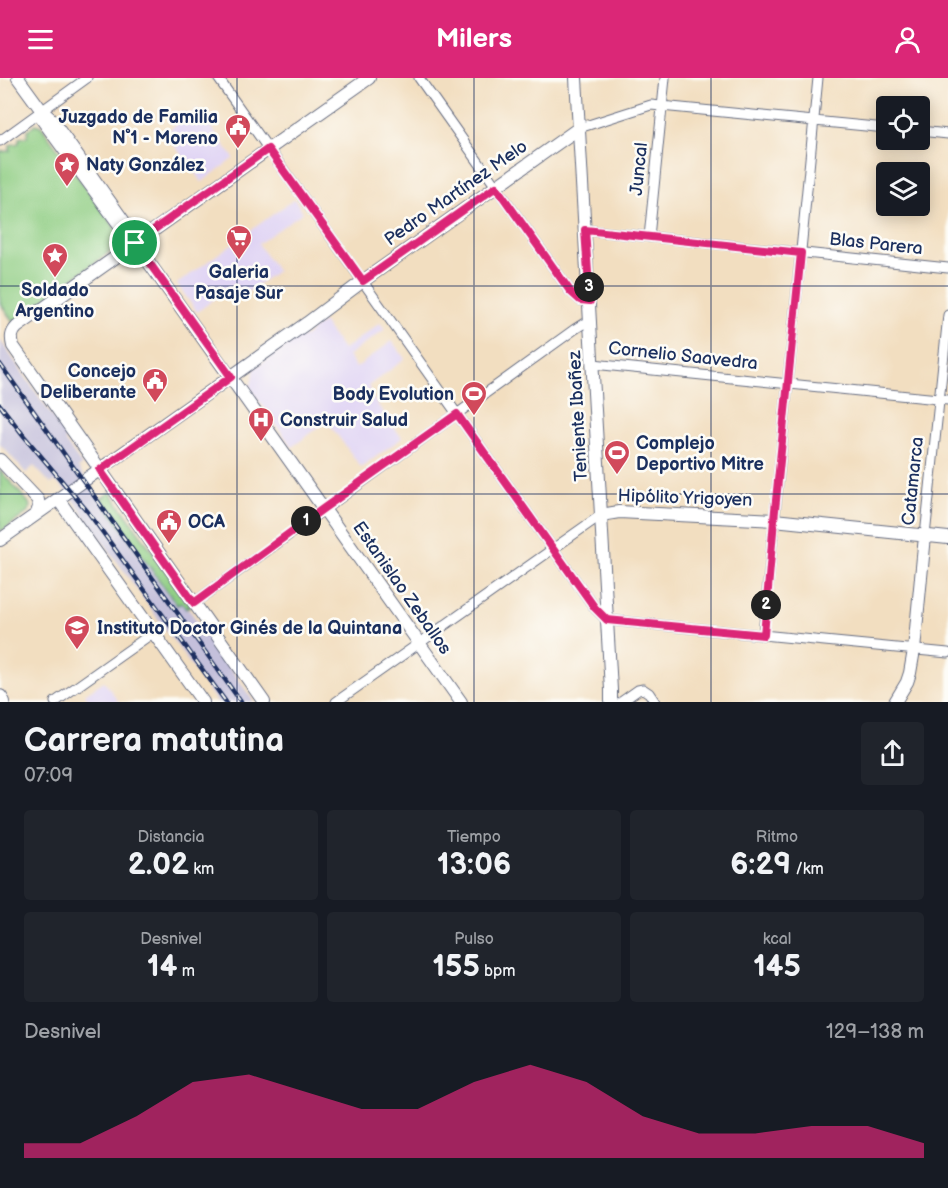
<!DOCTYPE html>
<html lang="es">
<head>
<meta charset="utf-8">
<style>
	body { margin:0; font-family:"Balsamiq Sans",sans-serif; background:#20242c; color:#f1f3f6; height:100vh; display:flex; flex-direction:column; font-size:22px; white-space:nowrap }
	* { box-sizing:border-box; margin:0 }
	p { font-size:20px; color:#9ea1a6 }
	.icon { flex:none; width:33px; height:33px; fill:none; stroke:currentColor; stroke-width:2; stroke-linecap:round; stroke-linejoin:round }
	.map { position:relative; height:624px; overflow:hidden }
	.panel { display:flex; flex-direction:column; background:#171b24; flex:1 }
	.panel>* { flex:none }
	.buttons { position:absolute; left:876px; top:18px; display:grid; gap:12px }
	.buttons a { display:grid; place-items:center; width:54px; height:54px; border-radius:6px; background:#171b24; box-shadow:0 3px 15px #0003; font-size:30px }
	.pin { position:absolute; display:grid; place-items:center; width:51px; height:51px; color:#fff; margin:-26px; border:3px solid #fff; border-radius:50%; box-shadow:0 2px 6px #0007 }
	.km { position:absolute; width:30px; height:30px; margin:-15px; border-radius:50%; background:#222; color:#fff; font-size:16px; line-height:30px; text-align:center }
	.round { display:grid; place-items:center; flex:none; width:63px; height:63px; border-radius:6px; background:#20242c }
	.overview { display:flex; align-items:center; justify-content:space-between; height:102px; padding:0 24px }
	h1 { font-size:33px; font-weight:700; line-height:45px }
	.figures { display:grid; grid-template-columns:repeat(3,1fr); gap:9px; height:102px; padding:6px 24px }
	.figures div { display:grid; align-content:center; border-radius:6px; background:#20242c; text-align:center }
	.figures b { font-size:30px; font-weight:700 }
	.figures small { font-size:16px; font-weight:400 }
	.figures p { font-size:16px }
	.chart { height:168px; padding:12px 24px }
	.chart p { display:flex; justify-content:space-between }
	.chart svg { width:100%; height:108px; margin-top:6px; fill:#db2777; opacity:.7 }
	header { display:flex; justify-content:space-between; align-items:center; height:78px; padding:0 24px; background:#db2777; color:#fff; font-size:27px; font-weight:700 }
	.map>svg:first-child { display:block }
</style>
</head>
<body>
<header><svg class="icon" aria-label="menu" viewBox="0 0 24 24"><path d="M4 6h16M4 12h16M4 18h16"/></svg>Milers<svg class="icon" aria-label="person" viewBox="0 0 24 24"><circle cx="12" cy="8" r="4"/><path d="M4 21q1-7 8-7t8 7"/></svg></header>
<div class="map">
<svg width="948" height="624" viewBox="0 0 948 624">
	<rect width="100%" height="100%" fill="#fdfcf7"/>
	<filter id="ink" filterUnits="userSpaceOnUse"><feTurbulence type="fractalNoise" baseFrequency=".0167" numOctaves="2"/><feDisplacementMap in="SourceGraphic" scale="12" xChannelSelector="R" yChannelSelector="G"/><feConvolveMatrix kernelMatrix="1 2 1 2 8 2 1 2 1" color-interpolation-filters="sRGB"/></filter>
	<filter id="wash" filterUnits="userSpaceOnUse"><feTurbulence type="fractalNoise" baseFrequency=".008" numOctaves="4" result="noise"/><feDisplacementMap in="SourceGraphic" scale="24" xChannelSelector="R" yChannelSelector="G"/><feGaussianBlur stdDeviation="1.35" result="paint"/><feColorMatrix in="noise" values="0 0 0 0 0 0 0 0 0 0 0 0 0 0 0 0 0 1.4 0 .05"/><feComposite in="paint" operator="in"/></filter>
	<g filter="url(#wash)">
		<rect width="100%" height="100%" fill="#f2dec0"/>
		<path fill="#e0d4f4" d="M197,31l37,49 -32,24 -37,-49z
			M294,121l9,13 -45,32 19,27 -34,24 -8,-11 -38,28 -20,-28z
			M323,244l20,28 37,-27 5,6 -37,27 8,12 36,-27 13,18 -37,27 2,2 -1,5 33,45 -41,29 -34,-46 -35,26 -42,-59 5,-20 43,-30 9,-2 5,-6z
			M104,603l15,21h-29l-5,-8z"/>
		<path fill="#c4c0db" d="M0,262l66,96 -1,6 17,23 -4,3 99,137 5,-3 4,7 4,2 64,91h-37l-140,-197 -14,-17 -8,-7 -4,3 -17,-18 -8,7 -26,-29z"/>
		<path fill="#8fcd83" stroke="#557e70" stroke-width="1.5" d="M35,46l6,2 77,106 1,11 -3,4 -103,75 -13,-19v-151l10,-1v-6l9,-2v-5l8,-1 1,-7z
			M0,392l29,33 1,4 -3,6 -27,19z
			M110,414l81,113 -5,4 -4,-6 -5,2 -76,-106z"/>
	</g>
	<g filter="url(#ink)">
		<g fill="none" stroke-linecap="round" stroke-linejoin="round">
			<defs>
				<path id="street" d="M218,0l377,530 12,12 341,33
					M419,0l151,213 10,9 10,1
					M37,37l83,113c5,9 7,15 2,24
					M579,50l72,-23 235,23
					M920,53l28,3
					M0,63l87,-63
					M585,152l363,38
					M649,159l16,-159
					M593,286l355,36
					M925,458l23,-221
					M194,525l381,-274 8,-5 8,-2
					M763,557l55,-557
					M55,624l99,-70
					M336,624l265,-187
					M621,624l17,-12 5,-1 6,4 6,9"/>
				<path id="secondary" d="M18,0l24,33 9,8 79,111 5,13 326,459
					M576,0l35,612v12
					M0,382l38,40 1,7 -2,6
					M58,421l145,203
					M601,437l18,-3 155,8 174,18
					M0,462l307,-217 56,-42 216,-153
					M264,624l-251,-356c-2,-8 -2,-13 4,-19l352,-249
					M895,624l12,-20 3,-9 4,-23 11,-114"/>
				<path id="primary" d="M0,619l3,5"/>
			</defs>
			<use href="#street" stroke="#666c80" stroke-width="11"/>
			<use href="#secondary" stroke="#666c80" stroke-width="14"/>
			<use href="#primary" stroke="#666c80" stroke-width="16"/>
			<use href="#street" stroke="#fff" stroke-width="9"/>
			<use href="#secondary" stroke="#fff" stroke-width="12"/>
			<use href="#primary" stroke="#fff" stroke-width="14"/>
			<defs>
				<path id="rail" d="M0,286l241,338
					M0,327l24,31 64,76 138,190"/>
			</defs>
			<use href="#rail" stroke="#1b2f5e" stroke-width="4.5"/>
			<use href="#rail" stroke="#fdfcf7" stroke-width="2" stroke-dasharray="7" stroke-linecap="butt"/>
		</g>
	</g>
	<g fill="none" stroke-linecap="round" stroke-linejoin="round" filter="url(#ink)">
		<defs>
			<path id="route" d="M268,71l95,132 133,-94 74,104 10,9 10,1 -5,-71 216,23 -27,267 -10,115 -157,-15 -12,-12 -138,-194 -133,94 -130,95 -94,-133 131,-93 -96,-134z"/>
		</defs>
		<use href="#route" stroke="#fff" stroke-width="12"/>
		<use href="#route" stroke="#db2777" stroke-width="8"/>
	</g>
	<path fill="none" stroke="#1b2f5e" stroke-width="1.5" stroke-opacity="0.55" d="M237,0v624M474,0v624M711,0v624M0,208h948M0,416h948"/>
	<defs>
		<symbol id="civic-pin" viewBox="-11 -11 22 30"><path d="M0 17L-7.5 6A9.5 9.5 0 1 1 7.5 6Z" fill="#d1495b" stroke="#fdfcf7"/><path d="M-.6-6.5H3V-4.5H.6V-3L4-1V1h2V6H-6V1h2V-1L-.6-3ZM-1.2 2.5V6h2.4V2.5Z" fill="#fff"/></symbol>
		<symbol id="sight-pin" viewBox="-11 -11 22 30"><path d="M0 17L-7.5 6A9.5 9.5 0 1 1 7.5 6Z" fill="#d1495b" stroke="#fdfcf7"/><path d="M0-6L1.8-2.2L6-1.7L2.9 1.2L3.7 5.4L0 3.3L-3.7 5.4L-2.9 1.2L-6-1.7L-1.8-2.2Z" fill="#fff"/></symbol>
		<symbol id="supermarket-pin" viewBox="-11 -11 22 30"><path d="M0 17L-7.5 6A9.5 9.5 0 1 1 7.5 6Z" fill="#d1495b" stroke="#fdfcf7"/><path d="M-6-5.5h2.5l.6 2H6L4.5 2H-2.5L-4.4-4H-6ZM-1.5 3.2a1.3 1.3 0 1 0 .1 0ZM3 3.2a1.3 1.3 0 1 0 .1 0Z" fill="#fff"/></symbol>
		<symbol id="stadium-pin" viewBox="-11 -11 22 30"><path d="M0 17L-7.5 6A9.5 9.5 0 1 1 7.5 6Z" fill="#d1495b" stroke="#fdfcf7"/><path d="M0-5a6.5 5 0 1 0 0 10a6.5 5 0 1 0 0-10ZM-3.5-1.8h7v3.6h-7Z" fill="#fff"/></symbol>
		<symbol id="hospital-pin" viewBox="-11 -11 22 30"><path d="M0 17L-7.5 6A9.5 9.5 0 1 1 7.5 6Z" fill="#d1495b" stroke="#fdfcf7"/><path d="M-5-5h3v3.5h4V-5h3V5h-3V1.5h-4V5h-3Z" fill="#fff"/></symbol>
		<symbol id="university-pin" viewBox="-11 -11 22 30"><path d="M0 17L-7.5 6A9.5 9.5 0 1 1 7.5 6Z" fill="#d1495b" stroke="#fdfcf7"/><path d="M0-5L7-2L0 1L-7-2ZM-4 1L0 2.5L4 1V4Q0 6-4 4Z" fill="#fff"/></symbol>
	</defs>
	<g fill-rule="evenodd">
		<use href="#civic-pin" x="223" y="34" width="30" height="40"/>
		<use href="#sight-pin" x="52" y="72" width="30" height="40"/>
		<use href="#supermarket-pin" x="224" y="145" width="30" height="40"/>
		<use href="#sight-pin" x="40" y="163" width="30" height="40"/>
		<use href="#civic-pin" x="140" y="288" width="30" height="40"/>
		<use href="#stadium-pin" x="459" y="301" width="30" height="40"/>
		<use href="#hospital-pin" x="246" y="327" width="30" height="40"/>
		<use href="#stadium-pin" x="602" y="360" width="30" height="40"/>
		<use href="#civic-pin" x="154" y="429" width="30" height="40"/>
		<use href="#university-pin" x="62" y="535" width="30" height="40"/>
	</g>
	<g text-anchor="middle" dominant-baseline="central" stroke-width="5" stroke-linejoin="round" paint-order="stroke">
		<g font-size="18" font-weight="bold" fill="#1b2f5e" stroke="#fdfcf7" text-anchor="start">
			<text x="218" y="39" text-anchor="end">Juzgado de Familia<tspan x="218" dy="21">N˚1 - Moreno</tspan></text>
			<text x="86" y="87">Naty González</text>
			<text x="239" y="194" text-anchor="middle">Galeria<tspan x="239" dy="21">Pasaje Sur</tspan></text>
			<text x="55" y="212" text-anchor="middle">Soldado<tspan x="55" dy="21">Argentino</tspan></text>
			<text x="136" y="293" text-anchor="end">Concejo<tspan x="136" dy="21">Deliberante</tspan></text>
			<text x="454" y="316" text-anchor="end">Body Evolution</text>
			<text x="280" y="342">Construir Salud</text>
			<text x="636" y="365">Complejo<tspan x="636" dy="21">Deportivo Mitre</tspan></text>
			<text x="188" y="444">OCA</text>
			<text x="97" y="550">Instituto Doctor Ginés de la Quintana</text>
		</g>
		<g font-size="18" fill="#1b2f5e" stroke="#fdfcf7">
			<text transform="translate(639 91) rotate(-84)">Juncal</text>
			<text transform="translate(456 115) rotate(-35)">Pedro Martínez Melo</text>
			<text transform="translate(876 166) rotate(6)">Blas Parera</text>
			<text transform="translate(683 278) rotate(6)">Cornelio Saavedra</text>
			<text transform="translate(578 338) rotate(-93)">Teniente Ibañez</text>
			<text transform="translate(913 403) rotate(-84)">Catamarca</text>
			<text transform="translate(685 420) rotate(2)">Hipólito Yrigoyen</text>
			<text transform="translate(402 510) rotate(55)">Estanislao Zeballos</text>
		</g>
	</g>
</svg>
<div class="buttons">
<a><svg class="icon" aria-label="locate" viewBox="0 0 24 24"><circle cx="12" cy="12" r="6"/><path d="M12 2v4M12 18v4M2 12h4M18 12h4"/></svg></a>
<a><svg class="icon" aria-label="layers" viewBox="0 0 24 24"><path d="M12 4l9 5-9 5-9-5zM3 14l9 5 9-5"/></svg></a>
</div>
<div class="pin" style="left:135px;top:165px;background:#1e9e55"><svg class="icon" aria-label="arrive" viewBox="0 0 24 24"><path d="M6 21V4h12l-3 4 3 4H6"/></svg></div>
<b class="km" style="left:306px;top:443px">1</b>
<b class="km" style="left:766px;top:527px">2</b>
<b class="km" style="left:589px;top:209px">3</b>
</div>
<section class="panel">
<div class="overview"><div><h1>Carrera matutina</h1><p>07:09</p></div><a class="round"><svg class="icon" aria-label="share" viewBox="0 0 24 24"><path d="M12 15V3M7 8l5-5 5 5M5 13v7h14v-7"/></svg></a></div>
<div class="figures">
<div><p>Distancia</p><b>2.02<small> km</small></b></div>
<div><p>Tiempo</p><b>13:06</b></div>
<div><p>Ritmo</p><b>6:29<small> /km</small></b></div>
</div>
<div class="figures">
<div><p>Desnivel</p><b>14<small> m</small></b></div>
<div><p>Pulso</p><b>155<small> bpm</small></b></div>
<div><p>kcal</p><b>145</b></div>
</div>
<div class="chart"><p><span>Desnivel</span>129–138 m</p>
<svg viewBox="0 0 160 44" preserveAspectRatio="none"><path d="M0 44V38L10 38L20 27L30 13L40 10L50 17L60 24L70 24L80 13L90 6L100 13L110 27L120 34L130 34L140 31L150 31L160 38V44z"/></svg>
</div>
</section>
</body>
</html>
